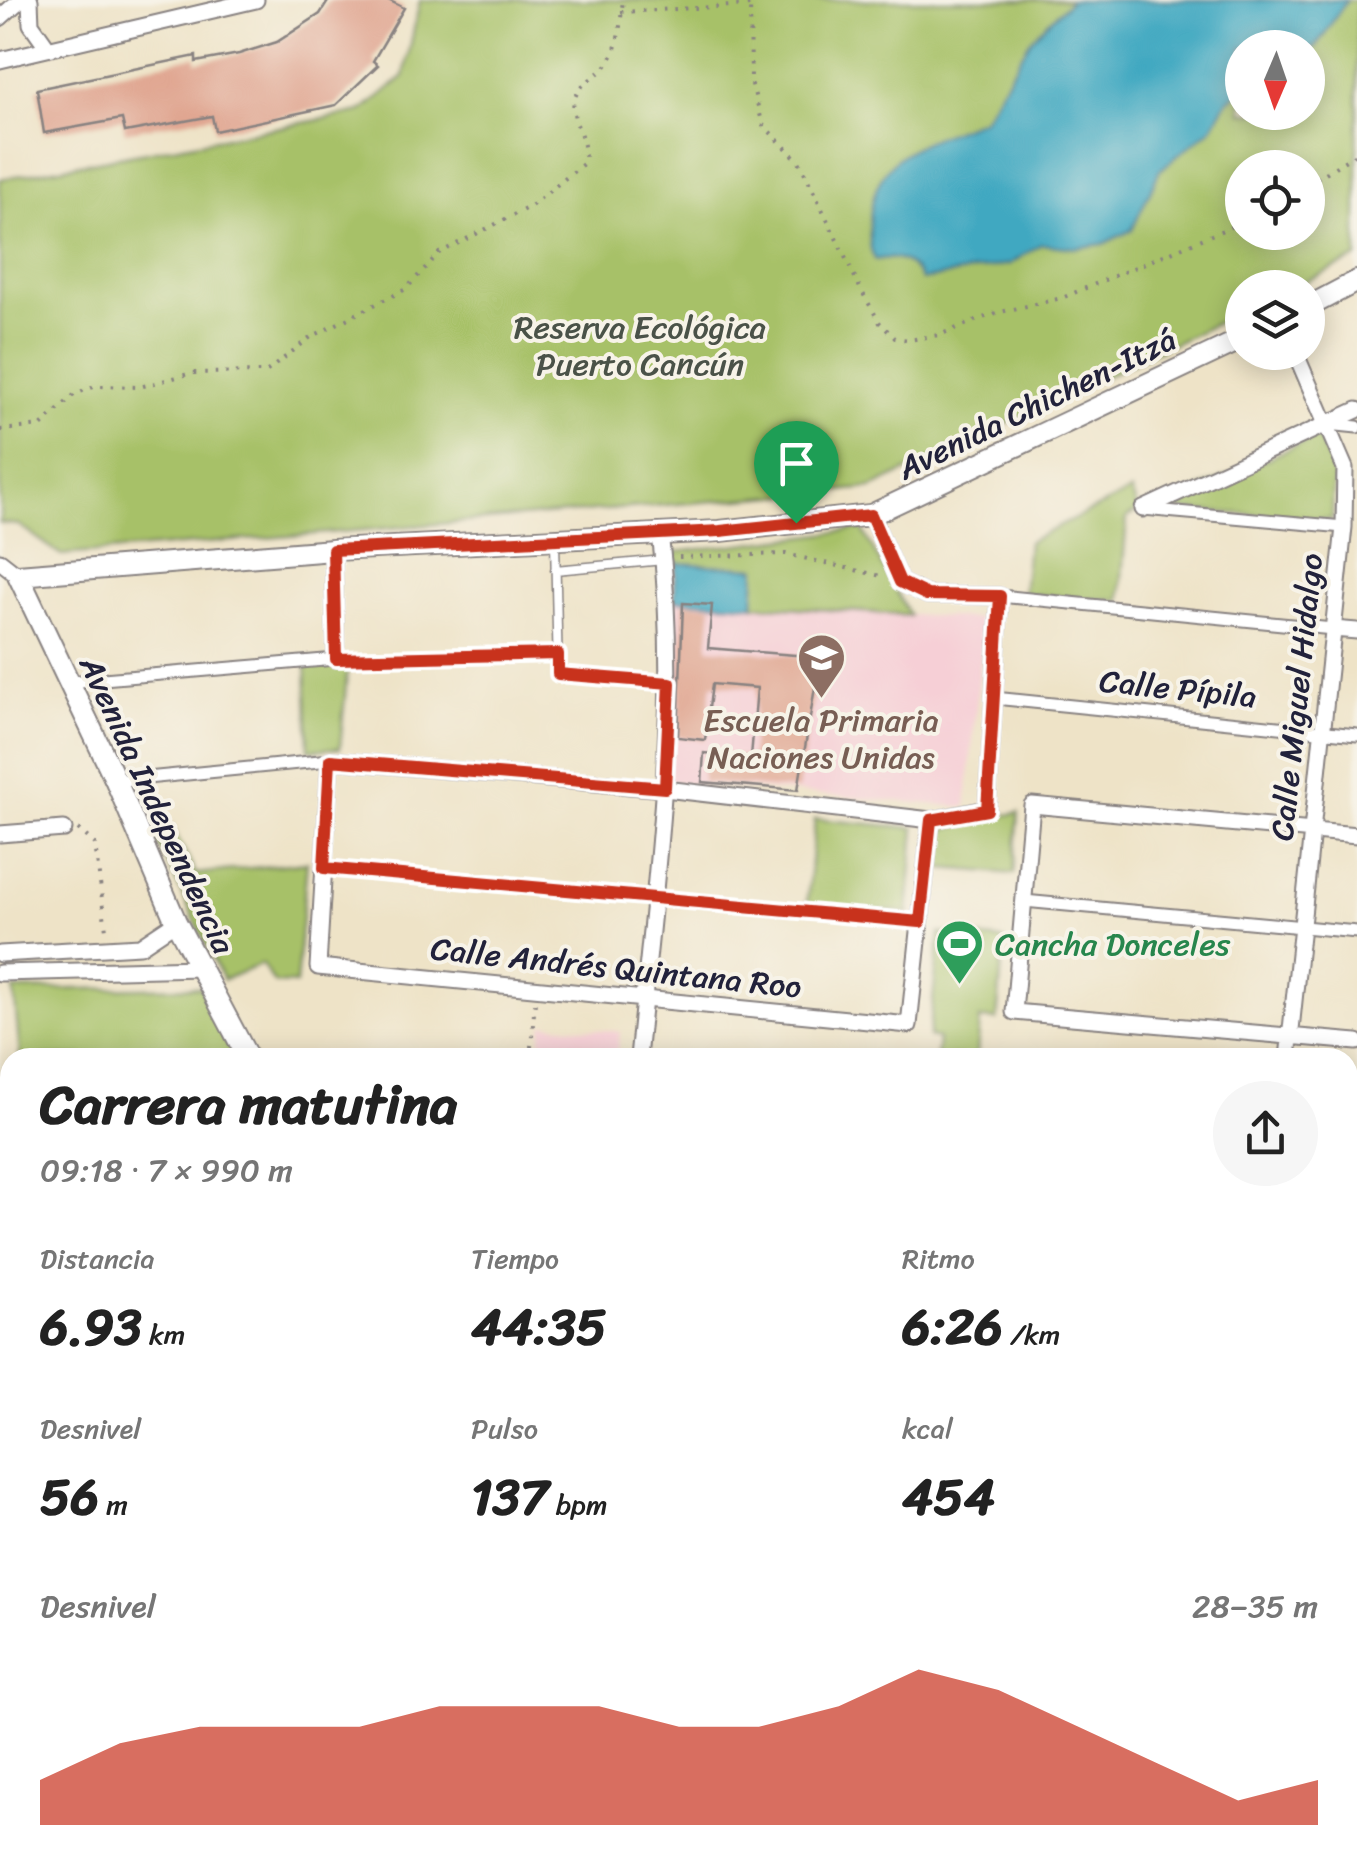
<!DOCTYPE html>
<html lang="es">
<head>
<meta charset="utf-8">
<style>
	body { margin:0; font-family:Sriracha,sans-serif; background:#f6f6f6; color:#222; height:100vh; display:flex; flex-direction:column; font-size:38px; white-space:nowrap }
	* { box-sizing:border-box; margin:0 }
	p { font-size:32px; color:#767676 }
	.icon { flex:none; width:55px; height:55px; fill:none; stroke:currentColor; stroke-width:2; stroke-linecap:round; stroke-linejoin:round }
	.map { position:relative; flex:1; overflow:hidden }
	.panel { position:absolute; left:0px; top:1048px; width:1358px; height:812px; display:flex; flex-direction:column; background:#fff; border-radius:30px 30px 0 0; box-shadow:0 5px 25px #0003 }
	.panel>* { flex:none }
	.needle { width:65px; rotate:182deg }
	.controls { position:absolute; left:1225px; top:30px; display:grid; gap:20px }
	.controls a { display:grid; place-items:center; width:100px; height:100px; border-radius:50%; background:#fff; box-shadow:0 5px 25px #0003; font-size:50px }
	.pin { position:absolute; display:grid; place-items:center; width:85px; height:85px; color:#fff; margin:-102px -42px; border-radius:50% 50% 50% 0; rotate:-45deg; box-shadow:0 0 10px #0007 }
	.pin .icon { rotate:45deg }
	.round { display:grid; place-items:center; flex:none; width:105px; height:105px; border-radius:52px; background:#f6f6f6 }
	.head { display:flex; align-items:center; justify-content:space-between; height:170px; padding:0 40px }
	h1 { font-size:55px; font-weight:800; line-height:75px }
	.stats { display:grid; grid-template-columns:repeat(3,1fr); gap:15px; height:170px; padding:10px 40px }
	.stats div { display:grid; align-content:center }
	.stats b { font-size:50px; font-weight:800 }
	.stats small { font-size:28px; font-weight:400 }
	.stats p { font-size:28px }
	.chart { height:280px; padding:20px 40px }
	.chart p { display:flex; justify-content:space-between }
	.chart svg { width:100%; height:180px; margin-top:10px; fill:#c8321e; opacity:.7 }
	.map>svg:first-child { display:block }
</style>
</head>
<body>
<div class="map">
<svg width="1357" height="1859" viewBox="0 0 1357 1859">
	<rect width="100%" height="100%" fill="#f7f3e8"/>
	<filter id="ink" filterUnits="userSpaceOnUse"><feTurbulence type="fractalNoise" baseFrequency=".01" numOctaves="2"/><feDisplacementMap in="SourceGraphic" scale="20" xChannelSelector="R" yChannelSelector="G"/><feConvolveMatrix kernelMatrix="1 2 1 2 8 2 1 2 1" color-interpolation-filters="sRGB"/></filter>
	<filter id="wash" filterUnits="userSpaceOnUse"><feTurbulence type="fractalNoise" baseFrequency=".0048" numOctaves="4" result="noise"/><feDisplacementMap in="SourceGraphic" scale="40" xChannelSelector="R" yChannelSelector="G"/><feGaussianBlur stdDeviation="2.25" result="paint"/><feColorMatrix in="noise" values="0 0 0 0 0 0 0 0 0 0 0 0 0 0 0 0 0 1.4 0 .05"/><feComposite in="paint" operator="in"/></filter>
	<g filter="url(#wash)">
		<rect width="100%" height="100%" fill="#eee3c7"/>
		<path fill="#f6cfd6" d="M674,600l311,19 -19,188 -307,-26z
			M543,1024l77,8 -3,25h-78z
			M1348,1098l9,1v138l-9,5z
			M1357,1343v77h-9v-72z"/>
		<path fill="#a7c168" stroke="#647252" stroke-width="2.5" fill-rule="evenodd" d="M420,0h937v258l-64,29 -51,1v23l-370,177 -811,67 -42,-30 -19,-2v-344l361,-67 43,-36zM1242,48h66v64h-66zM1242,168h66v64h-66z
			M1318,436l16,37 -2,47 -177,-12z
			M1131,491l7,19 -11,8 -7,83 -97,-7 5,-52z
			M862,529l47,86 -155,-10 2,-37 -80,-5 -1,-11z
			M306,664h42l-8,84 -31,2z
			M1019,812l-5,62 -73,-6 3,-39z
			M815,819l100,9 -7,85 -101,-9z
			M171,825l25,49 111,-12 -11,122 -22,-1 -12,-19 -39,16 -70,-147z
			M940,933l64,7 -7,80 -17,-1 -3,38h-41l2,-18 -9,-2z
			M201,987l33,70h-214l-6,-67z
			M10,1481v369h73l-18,9h-65v-377z
			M236,1850h87l-20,9h-85z
			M353,1850h140l4,9h-140z"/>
		<path fill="#41a8c1" stroke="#32657e" stroke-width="2.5" d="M1071,0h276l-32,48h-73v42l-14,10 -17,29 -51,41 -28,60 -29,14 -28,4 -34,-4 -31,20 -89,16c-8,-19 -27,-25 -46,-20 -7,-13 -5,-24 -5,-38 3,-74 59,-80 113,-103l49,-81z
			M676,563l80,5 -2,37 -80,-5z"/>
		<g id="blocks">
			<path fill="#e0a691" d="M329,0h59l16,8 -31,53 5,4 -42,40 -121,26 -3,-15 -87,16 -3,-13 -78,14 -7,-44 159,-33v6l43,-8 38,-12 43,-28z
				M683,603l29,2 -4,43 112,9 -22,133 -96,-8 2,-29 47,4 6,-69 -45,-4 -7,56 -27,-3z"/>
		</g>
	</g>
	<g filter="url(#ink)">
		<use href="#blocks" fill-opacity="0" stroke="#888281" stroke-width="2.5"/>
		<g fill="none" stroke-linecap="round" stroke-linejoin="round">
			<defs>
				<path id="service" d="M555,541l3,133 108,9
					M555,570l109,-10"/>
				<path id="pedestrian" d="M1328,424l29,3
					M1143,509l201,18
					M1000,596l333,33
					M68,682l268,-23 222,-5
					M994,698l363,37
					M116,781l214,-21
					M324,868l596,54
					M1024,901l333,31
					M425,1859l19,-9"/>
				<path id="minor" d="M30,0l1,24 17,24
					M0,18l20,-18
					M0,60l256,-60
					M1143,509l214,-99
					M871,515l29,67 27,13 73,1 -13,213 -56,11 -266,-31 -335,-29 -12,207 591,58 22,-205
					M333,550l3,109
					M0,561l18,14
					M1333,629l24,2
					M0,834l64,-5
					M1357,835l-325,-30 -18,207 343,30
					M0,954l140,-8 36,-24
					M0,973l200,-5
					M638,1058c17,-176 43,-350 22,-526
					M1288,1058l56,-531 1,-59 -50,-116
					M0,1129l10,90
					M0,1331l10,-1
					M0,1471l10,-1
					M1348,1510l9,1
					M1348,1817l9,1
					M502,1850l4,9
					M746,1850l4,9
					M663,1859l18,-9
					M935,1859l1,-9
					M1036,1859l1,-9
					M1222,1859v-9"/>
				<path id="tertiary" d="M1308,307l49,-26
					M248,1058l-72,-136 -60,-141 -98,-206 315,-25 387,-19 151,-16 371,-176"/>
				<path id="primary" d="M1348,1256l9,-5
					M1348,1283l9,-5
					M1348,1309l9,-5
					M1348,1329l9,-5
					M121,1859l18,-9
					M166,1859l18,-9"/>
			</defs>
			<use href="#service" stroke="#888281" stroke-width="11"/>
			<use href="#pedestrian" stroke="#888281" stroke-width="15"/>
			<use href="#minor" stroke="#888281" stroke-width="19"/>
			<use href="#tertiary" stroke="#888281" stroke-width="24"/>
			<use href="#primary" stroke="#888281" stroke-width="29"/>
			<path stroke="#888281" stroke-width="4" stroke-dasharray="2.5 8" stroke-linecap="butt" d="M750,0l1,81 12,44 36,36 62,129 19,33 15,15 14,2 30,-5 57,-22 66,-15 180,-76
				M621,12l129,-7
				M1308,184l49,-31
				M0,430l41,-4 34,-32 21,-8 44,1 52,-14 74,-1 45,-35 95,-48 33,-36 92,-47 52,-42c9,-24 -18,-46 -7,-69 5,-12 20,-18 28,-27 16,-18 16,-45 19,-68
				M679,557l107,-3 95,22
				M78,829l17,15 11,86
				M530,1058l5,-56
				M84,1859l19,-9"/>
			<use href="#service" stroke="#fff" stroke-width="8"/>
			<use href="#pedestrian" stroke="#fff" stroke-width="11"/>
			<use href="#minor" stroke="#fff" stroke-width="15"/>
			<use href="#tertiary" stroke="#fff" stroke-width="20"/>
			<use href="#primary" stroke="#fff" stroke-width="25"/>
		</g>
	</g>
	<g fill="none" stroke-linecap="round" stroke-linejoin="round" filter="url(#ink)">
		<defs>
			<path id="route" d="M871,515l29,67 27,13 73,1 -13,214 -56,10 -11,102 -596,-54 6,-108 335,28 5,-105 -112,-9v-20l-222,5 -3,-109 387,-19z"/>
		</defs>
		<use href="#route" stroke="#fff" stroke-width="20"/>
		<use href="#route" stroke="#c8321e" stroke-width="12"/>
	</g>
	<defs>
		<symbol id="school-pin" viewBox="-11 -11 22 30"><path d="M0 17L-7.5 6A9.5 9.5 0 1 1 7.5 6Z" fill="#8d6e63" stroke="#f7f3e8"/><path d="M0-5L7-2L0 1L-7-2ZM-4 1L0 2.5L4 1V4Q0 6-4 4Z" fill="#fff"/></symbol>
		<symbol id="stadium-pin" viewBox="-11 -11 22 30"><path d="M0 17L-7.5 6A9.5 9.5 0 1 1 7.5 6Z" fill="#2e9e5b" stroke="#f7f3e8"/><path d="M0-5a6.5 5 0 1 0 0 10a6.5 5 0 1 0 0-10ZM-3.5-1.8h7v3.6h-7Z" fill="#fff"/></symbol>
	</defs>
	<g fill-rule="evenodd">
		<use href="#school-pin" x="794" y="630" width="55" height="75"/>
		<use href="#stadium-pin" x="932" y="916" width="55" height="75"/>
	</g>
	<g text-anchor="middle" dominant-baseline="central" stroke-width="8" stroke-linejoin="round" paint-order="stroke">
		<g font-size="32" fill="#4a5248" stroke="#f7f3e8">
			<text x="640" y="327">Reserva Ecológica<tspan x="640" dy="37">Puerto Cancún</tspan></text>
		</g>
		<g font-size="32" fill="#22223b" stroke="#f7f3e8">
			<text transform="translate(1037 404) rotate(-26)">Avenida Chichen-Itzá</text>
			<text transform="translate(1178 689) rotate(6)">Calle Pípila</text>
			<text transform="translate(1297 697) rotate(-84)">Calle Miguel Hidalgo</text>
			<text transform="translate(157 805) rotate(65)">Avenida Independencia</text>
			<text transform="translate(616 968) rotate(6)">Calle Andrés Quintana Roo</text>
		</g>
		<g font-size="32" fill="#785e54" stroke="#f7f3e8">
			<text x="821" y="720">Escuela Primaria<tspan x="821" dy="37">Naciones Unidas</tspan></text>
		</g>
		<g font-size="32" fill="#27864d" stroke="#f7f3e8" text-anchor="start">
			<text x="995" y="944">Cancha Donceles</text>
		</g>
	</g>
</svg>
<div class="controls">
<a><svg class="needle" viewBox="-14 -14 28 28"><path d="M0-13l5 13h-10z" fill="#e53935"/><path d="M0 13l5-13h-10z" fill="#767676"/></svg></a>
<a><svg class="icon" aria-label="locate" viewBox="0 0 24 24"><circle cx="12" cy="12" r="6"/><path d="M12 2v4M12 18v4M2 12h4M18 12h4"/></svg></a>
<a><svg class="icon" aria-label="layers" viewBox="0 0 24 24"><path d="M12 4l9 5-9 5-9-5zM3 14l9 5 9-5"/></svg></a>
</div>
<div class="pin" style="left:796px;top:523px;background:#1e9e55"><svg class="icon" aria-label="arrive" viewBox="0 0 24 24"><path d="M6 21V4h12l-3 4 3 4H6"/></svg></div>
<section class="panel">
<div class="head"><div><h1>Carrera matutina</h1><p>09:18 · 7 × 990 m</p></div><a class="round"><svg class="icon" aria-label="share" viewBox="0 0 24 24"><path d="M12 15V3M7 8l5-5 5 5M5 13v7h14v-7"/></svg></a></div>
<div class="stats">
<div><p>Distancia</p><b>6.93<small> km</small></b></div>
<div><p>Tiempo</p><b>44:35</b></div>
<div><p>Ritmo</p><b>6:26<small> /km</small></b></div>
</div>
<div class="stats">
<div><p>Desnivel</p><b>56<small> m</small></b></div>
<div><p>Pulso</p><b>137<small> bpm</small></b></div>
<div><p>kcal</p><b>454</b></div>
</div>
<div class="chart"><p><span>Desnivel</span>28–35 m</p>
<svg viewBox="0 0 160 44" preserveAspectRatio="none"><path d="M0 44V33L10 24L20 20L30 20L40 20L50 15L60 15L70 15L80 20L90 20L100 15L110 6L120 11L130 20L140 29L150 38L160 33V44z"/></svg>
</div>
</section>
</div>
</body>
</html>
